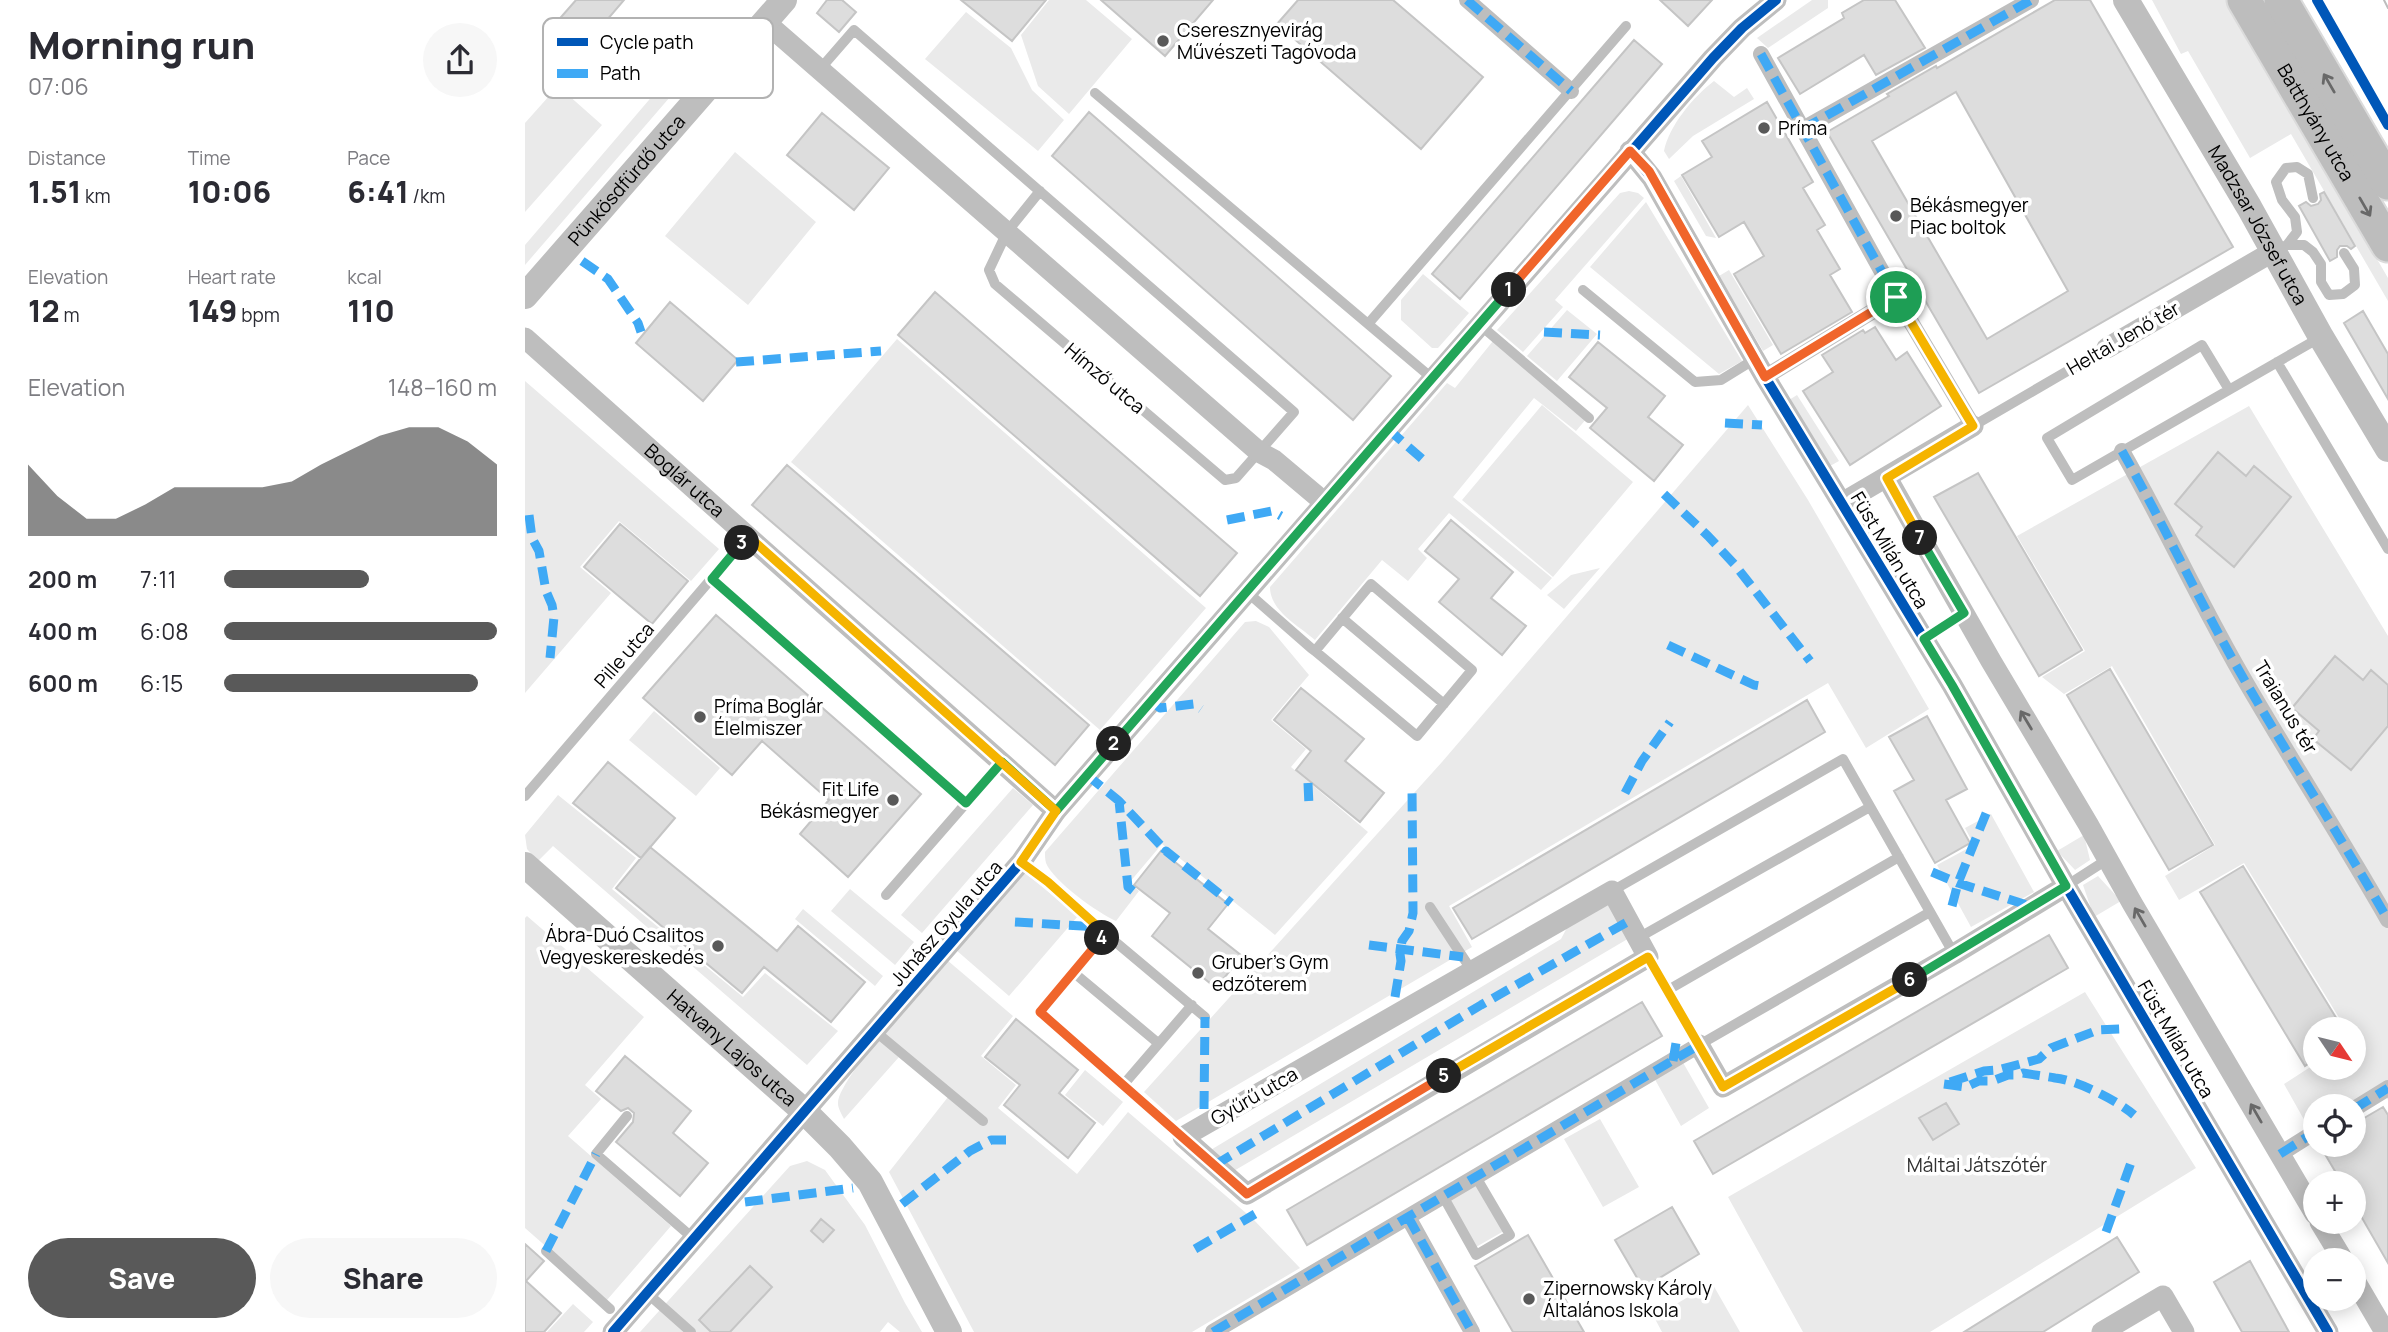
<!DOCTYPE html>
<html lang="en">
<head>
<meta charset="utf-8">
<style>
	body { margin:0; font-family:Manrope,sans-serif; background:#f7f7f7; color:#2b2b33; height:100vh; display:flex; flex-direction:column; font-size:26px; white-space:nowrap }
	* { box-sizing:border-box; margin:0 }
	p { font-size:23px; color:#7c7c81 }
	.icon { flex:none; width:38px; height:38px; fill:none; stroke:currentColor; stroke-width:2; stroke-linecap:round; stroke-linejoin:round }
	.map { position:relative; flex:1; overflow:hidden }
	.panel { display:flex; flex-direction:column; background:#fff; width:525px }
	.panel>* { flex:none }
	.needle { width:46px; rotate:125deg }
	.controls { position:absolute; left:1778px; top:1017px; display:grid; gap:14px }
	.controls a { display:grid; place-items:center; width:63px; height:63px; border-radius:50%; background:#fff; box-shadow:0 4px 18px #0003; font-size:35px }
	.pin { position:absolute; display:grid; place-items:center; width:60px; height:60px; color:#fff; margin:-30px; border:4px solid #fff; border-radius:50%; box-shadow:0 2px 7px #0007 }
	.km { position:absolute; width:35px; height:35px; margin:-18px; border-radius:50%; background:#222; color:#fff; font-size:19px; line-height:35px; text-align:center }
	.round { display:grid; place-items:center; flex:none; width:74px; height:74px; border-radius:37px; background:#f7f7f7 }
	.head { display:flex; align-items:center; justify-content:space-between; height:119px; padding:0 28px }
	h1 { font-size:38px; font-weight:800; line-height:52px }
	.stats { display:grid; grid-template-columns:repeat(3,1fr); gap:10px; height:119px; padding:7px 28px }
	.stats div { display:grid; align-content:center }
	.stats b { font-size:30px; font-weight:800 }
	.stats small { font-size:19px; font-weight:400 }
	.stats p { font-size:19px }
	.chart { height:196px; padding:14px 28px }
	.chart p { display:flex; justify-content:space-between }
	.chart svg { width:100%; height:126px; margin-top:7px; fill:#595959; opacity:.7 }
	.action { display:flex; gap:14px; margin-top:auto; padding:14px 28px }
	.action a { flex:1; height:80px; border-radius:42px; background:#595959; color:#fff; font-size:28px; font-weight:800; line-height:80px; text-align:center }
	.action a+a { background:#f7f7f7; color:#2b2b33 }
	ul { padding:0 28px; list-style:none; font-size:23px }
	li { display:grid; grid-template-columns:112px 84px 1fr; align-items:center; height:52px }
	li i { height:18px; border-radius:9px; background:#595959 }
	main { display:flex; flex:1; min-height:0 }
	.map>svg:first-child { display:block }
</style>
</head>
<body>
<main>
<section class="panel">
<div class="head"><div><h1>Morning run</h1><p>07:06</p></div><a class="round"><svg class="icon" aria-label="share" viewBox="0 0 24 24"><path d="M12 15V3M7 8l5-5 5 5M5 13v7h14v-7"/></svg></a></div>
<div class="stats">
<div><p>Distance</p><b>1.51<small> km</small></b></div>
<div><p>Time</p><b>10:06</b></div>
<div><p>Pace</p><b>6:41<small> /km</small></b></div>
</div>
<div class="stats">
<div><p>Elevation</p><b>12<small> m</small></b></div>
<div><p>Heart rate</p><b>149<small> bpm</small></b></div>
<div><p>kcal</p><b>110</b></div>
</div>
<div class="chart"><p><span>Elevation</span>148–160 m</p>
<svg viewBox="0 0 160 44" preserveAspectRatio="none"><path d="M0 44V19L10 30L20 38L30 38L40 33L50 27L60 27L70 27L80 27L90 25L100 19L110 14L120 9L130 6L140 6L150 11L160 19V44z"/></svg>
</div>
<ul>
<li><b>200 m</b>7:11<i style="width:53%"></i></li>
<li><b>400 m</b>6:08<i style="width:100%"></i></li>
<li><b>600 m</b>6:15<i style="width:93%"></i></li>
</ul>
<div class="action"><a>Save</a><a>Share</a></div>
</section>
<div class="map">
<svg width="1863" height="1332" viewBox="0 0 1863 1332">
	<rect width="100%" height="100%" fill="#fff"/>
	<path fill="#eaeaea" d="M524,0h37l46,39 -63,75 -31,-28 -17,-51z
		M1287,0h16v8l-60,40 -11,-10z
		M1627,0h74l162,278v23l-97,-167 -41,24 -62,-107 -7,3z
		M441,12l45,36 21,42 32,30 -26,31 -113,-92z
		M153,66l11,9 -164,190v-20z
		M1189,81l20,16 13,-9 7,11 -61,37 -24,23 -5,-8c5,-25 29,-54 50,-70z
		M33,86l44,39 -77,87v-89z
		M210,152l81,70 -68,83 -83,-69z
		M1156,176l35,62 -10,-2 -32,-55z
		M1104,191l9,2 6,5 -89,102 8,7 -40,45 -26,-22 123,-137z
		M1121,202l96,159 -23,13 -129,-107z
		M1204,270l44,75 -10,6 -44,-75z
		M898,274l46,39 -31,35h-6l-31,-28v-20z
		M1042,310l30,24 -40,47 -30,-25z
		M372,339l309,269 -106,122 -309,-268z
		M968,341l94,77 -11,13 -42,-33 -81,99 99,81 -11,12 -92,-77 -31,36 9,9 -19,23 -26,-21 -67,80c-17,-15 -45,-29 -45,-53l177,-204 8,5z
		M0,381l194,168 -28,32 -72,-60 -39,46 31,26 -86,100z
		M1272,395l42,66 -9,5 -41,-66z
		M1017,405l91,77 -80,95 -91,-77z
		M1223,405l60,95 121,209 -63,39 -38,-65 -379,223 23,41 -296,174 -32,-29 298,-330z
		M1724,406l139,230v464l-5,-9 -29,15h-39v26l-3,2 -28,-50 31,-20v4h39v-39h-8l-102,-166 -65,37 -14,-24 50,-31 -103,-179 -48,28 -22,-17 43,-26 -68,-115z
		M1075,568l-36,41 -17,-14 24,-20z
		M731,621l13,6 40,48 -38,45 35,29 -15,18 77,65 -93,103 -113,-91 -33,39 10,8 -23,30c-18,-8 -63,-40 -70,-58 -1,-4 -1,-7 -1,-11l200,-230z
		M129,711l66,57 -24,28 -67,-56z
		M488,788l20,17 -111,128 -21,-18z
		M33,795l78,63 -24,31 131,108 22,-24 73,58 -31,34 -254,-219 -15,15 -11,-12 -2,-14z
		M1466,814l43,78 -63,35 -34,-62 37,-20 -9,-17z
		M1559,835l6,25 -15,10 -18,-19z
		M499,872l54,44 -69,80 -53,-46z
		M1573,876l23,25 -27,16 -11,-32z
		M325,889l64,53 -19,23 -64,-54z
		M1078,901l13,10 15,26 -399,235 -23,-21 352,-212 10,-19z
		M278,909l80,67 -8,10 -80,-67z
		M2,916l117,101 -59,68 16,14 -33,37 103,90 -64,74 -82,-72v-310z
		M422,960l66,56 -32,40 35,29 -18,23 79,66 51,-62 125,107 47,49 -108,64h-218l-85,-160 59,-75 -49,-40 -55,62c-2,-4 -6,-11 -6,-15 -2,-24 90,-121 109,-144z
		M1560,992l111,176 -266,164h-127l-75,-135z
		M1156,1059l28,49 -28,18 -28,-50z
		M560,1070l38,32 -20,24 -38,-31z
		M1075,1119l39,68 -36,20 -39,-68z
		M282,1161l18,9 40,55 40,78 17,29h-22l-12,-10 -8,10h-240l150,-166z
		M950,1181l29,50 -28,16 -29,-50z
		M1187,1283l28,49h-78l-8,-15z
		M48,1304l20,18 -9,10h-37z"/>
	<path fill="#ddd" stroke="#c5c5c5" stroke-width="2" fill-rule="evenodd" d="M51,0h48l-41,48 -28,-24z
		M302,0h15l14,12 -17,20 -22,-19z
		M436,0h85l-34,41z
		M576,0h112l-48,56z
		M773,0h95l90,77 -62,72 -144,-125z
		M1135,0h52l-24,26z
		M1339,0h31l30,48 -49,27 -12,-20 -64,39 -22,-36 66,-40 -2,-5z
		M1530,0h35l143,247 -254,146 -152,-261 62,-36 -2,-2 49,-28 1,2zM1431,92l112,199 -81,48 -115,-198z
		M1109,40l28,24 -202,235 -28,-25z
		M1242,102l46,80 -10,6 22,37 -8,5 23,39 -10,6 22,37 -71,42 -47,-80 30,-18 -20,-34 -25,15 -37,-62 30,-18 -10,-16z
		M564,112l302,264 -38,44 -301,-264z
		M297,113l67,55 -35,42 -67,-55z
		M1799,192l31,54 -4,3 -4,-3h-7l-3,4v7l-7,4 -31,-55 7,-4 5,4 7,-2 3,-4 -1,-6z
		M410,292l302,261 -37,43 -302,-261z
		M145,302l68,58 -35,41 -67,-58z
		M1838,311l25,43v45l-44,-76z
		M1350,327l21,33 11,-8 34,54 -91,59 -47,-74 30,-19 -11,-17 41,-25 2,3z
		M1073,342l67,54 -17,21 35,28 -29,36 -64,-53 17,-20 -38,-31z
		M1693,452l28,24 8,-10 37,31 -57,70 -38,-32 6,-8 -27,-23z
		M262,465l302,260 -34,40 -303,-260z
		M1453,473l104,177 -43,26 -105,-179z
		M926,520l62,52 -22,26 35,28 -24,29 -63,-53 20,-23 -34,-28z
		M95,524l68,57 -36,43 -68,-57z
		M191,615l205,179 -73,83 -48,-43 29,-34 -67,-59 -30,34 -89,-77z
		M1810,656l28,24 8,-10 17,15v41l-37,44 -38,-31 6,-8 -27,-23z
		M1585,669l103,176 -44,25 -102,-175z
		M776,688l63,51 -19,22 39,32 -24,29 -64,-52 15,-19 -37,-31z
		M1282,700l18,32 -353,207 -19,-31z
		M1402,716l40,73 -21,11 24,43 -35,20 -41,-72 20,-11 -25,-43z
		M83,762l67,56 -34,40 -68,-55z
		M125,847l127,104 21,-25 67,56 -34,40 -67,-55 -22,26 -126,-105z
		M636,851l67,53 -20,25 34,27 -26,32 -64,-52 18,-23 -36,-28z
		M1718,866l100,163h-28v30l-10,7 -105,-174z
		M1524,935l19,33 -355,206 -19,-33z
		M1117,1002l20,34 -355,209 -20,-35z
		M491,1019l62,51 -19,23 36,30 -27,35 -64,-53 16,-20 -35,-28z
		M100,1056l66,55 -18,22 35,30 -28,33 -64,-54 17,-20 1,-9 -6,-5 -7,3 -25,-20z
		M1421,1103l13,21 -26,16 -14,-22z
		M1858,1107l5,8v148l-34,-59v-21h-12l-23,-39h35v-20z
		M1147,1207l27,47 -56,34 -28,-48z
		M296,1219l13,11 -11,12 -12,-11z
		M1003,1235l56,97h-71l-38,-66z
		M1592,1237l22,35 -96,60h-79z
		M0,1244l19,17 -18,20 35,32 -17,19h-19z
		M1725,1261l39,71h-47l-28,-50z
		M225,1266l22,21 -42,45h-19l-12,-12z"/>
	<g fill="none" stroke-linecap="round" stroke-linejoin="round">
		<defs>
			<g id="primary">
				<path id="s5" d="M1719,0l144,245"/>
				<path d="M1756,0l107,183"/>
			</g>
		</defs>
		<use href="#primary" stroke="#dbdbdb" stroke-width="37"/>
		<path stroke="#bebebe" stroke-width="10" d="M296,68l33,-38 440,382 -58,66 -11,2 -230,-196 -6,-14 18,-38 33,-41
			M570,93l273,231
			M1762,245h17l9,7 8,12v18l8,13 14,-1 12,-9 -1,-16 -10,-16
			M1750,251l12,-6 10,-13 -2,-15 -13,-17 -6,-18 10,-14 11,-1 11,7 5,24
			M1058,290l112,92 26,-2 34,-21
			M954,324l110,94
			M1752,362l111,187
			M908,379l-65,-55 258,-298
			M1703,388l-26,-43 -155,93 25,42 249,-143
			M1448,426l134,-78
			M187,579l254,224
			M722,592l64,56 4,3 102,85 55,-66 -101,-86 -56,67
			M817,618l102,86
			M1399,639l40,-26
			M0,796l223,-260
			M496,862l28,20 57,52 99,83
			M1541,886l42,-27
			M1087,891l231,-132 111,195
			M361,895l116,-133
			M905,907l42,64
			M581,934l-66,78 84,72 68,-79
			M1113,938l232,-131
			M1123,957l51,88 231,-133
			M548,972l85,71
			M1143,990l231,-133
			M351,1032l107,89
			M599,1084l59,53
			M102,1116l-31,38 98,85
			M918,1196l33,59 34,-20 -34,-58
			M21,1251l64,58
			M122,1293l44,39"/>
		<path stroke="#bebebe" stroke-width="16" d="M942,0l104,91
			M1236,54l135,243 77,129
			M1278,129l228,-129
			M1240,377l131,-80
			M1597,451c44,77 81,159 126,235 46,79 95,155 140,234
			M1829,1109l34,-21
			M1755,1154l35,-22
			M883,1217l64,115
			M688,1332l486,-287"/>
		<g stroke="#bebebe" stroke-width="21">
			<path d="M240,22l494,430 15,8 50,42"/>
			<path d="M1105,151l22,27 113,199 187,308 114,201 262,446"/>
			<path id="s1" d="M0,338l531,473"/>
			<path d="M1582,348l167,-97"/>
			<path d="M1362,478l104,183 97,163 44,79 183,311"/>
			<path d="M1317,503l131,-77"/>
			<path d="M1087,891l36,66 -401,237 -64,-57z"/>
			<path d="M1174,1045l24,42 231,-133 112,-68"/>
			<path d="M1795,1222l23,38"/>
			<path d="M1829,1279l31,53"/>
			<path d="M88,1332l408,-470 35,-51 657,-753 29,-30 34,-28"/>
			<path d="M1577,1332l61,-36 21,36"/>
		</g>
		<g stroke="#bebebe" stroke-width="26">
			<path id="s2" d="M1601,0l123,207 72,130 67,112"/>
			<path id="s3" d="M0,296l259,-296"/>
			<path id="s4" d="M0,865l280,247 35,35 30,35 79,150"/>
		</g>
		<use href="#primary" stroke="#bdbdbd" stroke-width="33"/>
		<path stroke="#bdbdbd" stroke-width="2" d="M1859,0l4,8"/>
		<path stroke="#3fa9f5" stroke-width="9" stroke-dasharray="18 9" stroke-linecap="butt" d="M942,0l104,91
			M1236,54l135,243 77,129
			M1278,129l228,-129
			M57,261l26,18 30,44 3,9
			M1019,332l56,3
			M211,362l145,-11
			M1240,377l131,-80
			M1200,423l37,2
			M863,429l40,35
			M1597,451c44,77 81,159 126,235 46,79 95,155 140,234
			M1139,494l44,42 27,29 75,96
			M4,515l3,23 7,13 7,40 6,14 2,12 -4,41
			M702,520l45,-9 9,5
			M1143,645l86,40 12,2
			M626,701l9,7 34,-4 7,5
			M562,775l32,26
			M783,783l1,23
			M1100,793l17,-32 28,-39
			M639,854l2,-3 65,52
			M1407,872l26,11 75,24
			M608,891l-5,-4 -9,-86 47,50
			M1427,906l6,-23 31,-77
			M490,922l83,5
			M844,945l94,12
			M870,997l6,-36 -1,-7 2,-13 7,-10 4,-18 -1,-127
			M1148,1061l3,-18
			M1425,1082l34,-11 14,-1 41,-11 12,-11 47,-18 22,-1
			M1419,1084l22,3 13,-6h13l16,-6h10l5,-2c11,2 21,3 32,5 22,2 63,23 79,37
			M679,1109l1,-92
			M1829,1109l34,-21
			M1755,1154l35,-22
			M690,1165l266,-160 148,-84
			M220,1202l108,-14
			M377,1204l68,-53 21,-11h15
			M883,1217l64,115
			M1581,1232l27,-75
			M670,1249l60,-35
			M21,1251l50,-97
			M688,1332l486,-287"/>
		<defs>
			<path id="cycleway" d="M1792,0l71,125
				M1105,151l22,27 113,199 187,308 114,201 262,446
				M88,1332l408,-470 35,-51 657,-753 29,-30 34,-28"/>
		</defs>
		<use href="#cycleway" stroke="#fff" stroke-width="15"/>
		<use href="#cycleway" stroke="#0057b8" stroke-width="10"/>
	</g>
	<defs><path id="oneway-shaft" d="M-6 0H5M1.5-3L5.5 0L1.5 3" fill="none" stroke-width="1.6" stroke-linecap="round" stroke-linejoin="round" transform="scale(1.75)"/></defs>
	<g stroke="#686868">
		<use href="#oneway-shaft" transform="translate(1804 83) rotate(-120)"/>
		<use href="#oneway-shaft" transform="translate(1840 207) rotate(60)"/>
		<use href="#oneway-shaft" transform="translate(1501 720) rotate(-121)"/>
		<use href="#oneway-shaft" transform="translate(1615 917) rotate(-120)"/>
		<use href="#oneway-shaft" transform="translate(1731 1113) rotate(-120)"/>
	</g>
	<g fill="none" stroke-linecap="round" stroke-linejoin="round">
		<defs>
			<path id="split-1" d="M984,290l121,-139 19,20 116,206 131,-80"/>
			<path id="split-2" d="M589,744l395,-454"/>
			<path id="split-3" d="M217,543l-30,36 254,224 36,-41 54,49 58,-67"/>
			<path id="split-4" d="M217,543l6,-7 308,275 -35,51 27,20 58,52 -4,4"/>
			<path id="split-5" d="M577,938l-62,74 207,182 197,-118"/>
			<path id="split-6" d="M919,1076l204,-119 75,130 187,-107"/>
			<path id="split-7" d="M1385,980l156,-94 -114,-201 -28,-46 40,-26 -44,-75"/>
			<path id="split-8" d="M1371,297l77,129 -86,52 33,60"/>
		</defs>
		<use href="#split-1" stroke="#fff" stroke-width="14"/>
		<use href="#split-2" stroke="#fff" stroke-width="14"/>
		<use href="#split-3" stroke="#fff" stroke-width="14"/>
		<use href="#split-4" stroke="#fff" stroke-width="14"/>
		<use href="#split-5" stroke="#fff" stroke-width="14"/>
		<use href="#split-6" stroke="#fff" stroke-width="14"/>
		<use href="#split-7" stroke="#fff" stroke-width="14"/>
		<use href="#split-8" stroke="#fff" stroke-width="14"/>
		<use href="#split-1" stroke="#f0652b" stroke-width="9"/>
		<use href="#split-2" stroke="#22a559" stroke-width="9"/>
		<use href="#split-3" stroke="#22a559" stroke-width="9"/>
		<use href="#split-4" stroke="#f5b400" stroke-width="9"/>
		<use href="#split-5" stroke="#f0652b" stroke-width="9"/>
		<use href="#split-6" stroke="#f5b400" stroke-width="9"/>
		<use href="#split-7" stroke="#22a559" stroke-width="9"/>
		<use href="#split-8" stroke="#f5b400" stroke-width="9"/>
	</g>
	<g fill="#595959" stroke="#fff" stroke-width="2.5">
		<circle cx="638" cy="41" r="7"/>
		<circle cx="1239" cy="128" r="7"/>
		<circle cx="1371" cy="216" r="7"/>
		<circle cx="175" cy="717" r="7"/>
		<circle cx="368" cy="800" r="7"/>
		<circle cx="193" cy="946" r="7"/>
		<circle cx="673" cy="973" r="7"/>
		<circle cx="1004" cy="1299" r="7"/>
	</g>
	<g text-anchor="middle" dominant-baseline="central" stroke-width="7" stroke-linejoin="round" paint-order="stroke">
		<g font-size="19" fill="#000" stroke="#fff" text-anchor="start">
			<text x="652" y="30">Cseresznyevirág<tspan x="652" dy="22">Művészeti Tagóvoda</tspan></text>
			<text x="1253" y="128">Príma</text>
			<text x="1385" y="205">Békásmegyer<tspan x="1385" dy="22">Piac boltok</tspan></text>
			<text x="189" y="706">Príma Boglár<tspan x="189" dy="22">Élelmiszer</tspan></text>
			<text x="354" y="789" text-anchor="end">Fit Life<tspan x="354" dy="22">Békásmegyer</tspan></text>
			<text x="179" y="935" text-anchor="end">Ábra-Duó Csalitos<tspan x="179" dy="22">Vegyeskereskedés</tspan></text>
			<text x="687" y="962">Gruber's Gym<tspan x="687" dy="22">edzőterem</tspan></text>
			<text x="1018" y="1288">Zipernowsky Károly<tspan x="1018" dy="22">Általános Iskola</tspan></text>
		</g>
		<g font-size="19" fill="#000" stroke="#fff">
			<text stroke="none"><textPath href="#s5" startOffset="142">Batthyány utca</textPath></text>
			<text stroke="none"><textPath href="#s3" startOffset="154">Pünkösdfürdő utca</textPath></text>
			<text stroke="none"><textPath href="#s2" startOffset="261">Madzsar József utca</textPath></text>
			<text transform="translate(1598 338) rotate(-30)">Heltai Jenő tér</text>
			<text transform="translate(580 378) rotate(40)">Hímző utca</text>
			<text stroke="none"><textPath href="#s1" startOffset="214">Boglár utca</textPath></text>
			<text transform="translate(1365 550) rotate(59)">Füst Milán utca</text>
			<text transform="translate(99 655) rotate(-49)">Pille utca</text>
			<text transform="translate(1761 707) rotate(59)">Traianus tér</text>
			<text transform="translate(421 923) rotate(-49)">Juhász Gyula utca</text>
			<text transform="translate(1651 1039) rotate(60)">Füst Milán utca</text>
			<text stroke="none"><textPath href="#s4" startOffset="276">Hatvany Lajos utca</textPath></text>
			<text transform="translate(729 1096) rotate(-30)">Gyűrű utca</text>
		</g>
		<g font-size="19" fill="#303030" stroke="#fff">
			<text x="1452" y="1165">Máltai Játszótér</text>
		</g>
	</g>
	<rect x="18" y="18" width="230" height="80" rx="10" fill="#fff" stroke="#b2b2b2" stroke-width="2"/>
	<rect x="32" y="38" width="31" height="8" fill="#0057b8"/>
	<rect x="32" y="69" width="31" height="9" fill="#3fa9f5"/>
	<g font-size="19" fill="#000">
		<text x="75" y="49">Cycle path</text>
		<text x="75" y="80">Path</text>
	</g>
</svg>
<div class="controls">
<a><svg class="needle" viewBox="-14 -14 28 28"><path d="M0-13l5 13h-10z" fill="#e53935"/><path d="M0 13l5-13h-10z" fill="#7c7c81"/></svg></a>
<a><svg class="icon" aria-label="locate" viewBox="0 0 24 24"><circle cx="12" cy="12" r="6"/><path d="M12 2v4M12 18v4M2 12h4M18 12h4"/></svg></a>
<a>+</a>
<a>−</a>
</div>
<div class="pin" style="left:1371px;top:297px;background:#1e9e55"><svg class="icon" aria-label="arrive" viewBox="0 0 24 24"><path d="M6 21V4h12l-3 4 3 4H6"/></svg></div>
<b class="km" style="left:984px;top:290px">1</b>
<b class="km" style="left:589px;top:744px">2</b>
<b class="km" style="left:217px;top:543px">3</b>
<b class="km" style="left:577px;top:938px">4</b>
<b class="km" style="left:919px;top:1076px">5</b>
<b class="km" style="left:1385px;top:980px">6</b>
<b class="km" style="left:1395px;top:538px">7</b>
</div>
</main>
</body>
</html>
